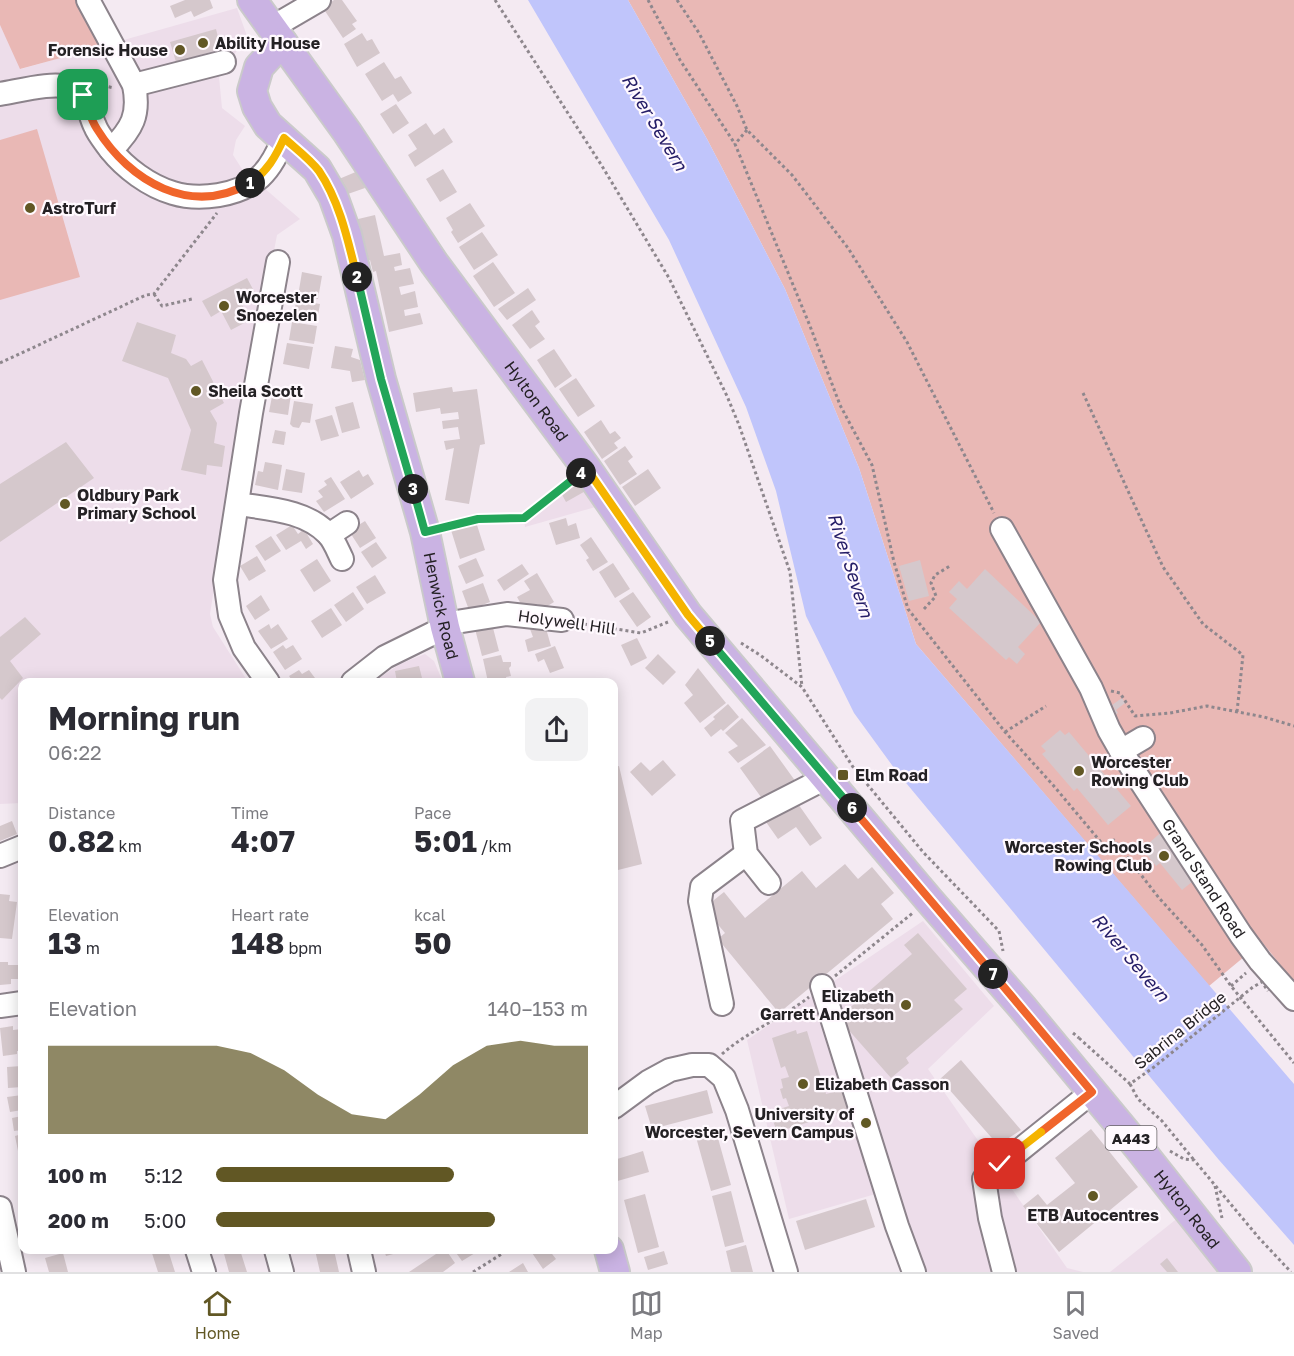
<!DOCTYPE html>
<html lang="en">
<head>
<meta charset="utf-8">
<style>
	body { margin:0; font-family:"Golos Text",sans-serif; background:#f2f2f3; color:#2b2b33; height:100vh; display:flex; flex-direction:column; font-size:22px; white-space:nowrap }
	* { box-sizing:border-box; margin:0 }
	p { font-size:20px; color:#7c7c81 }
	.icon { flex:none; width:33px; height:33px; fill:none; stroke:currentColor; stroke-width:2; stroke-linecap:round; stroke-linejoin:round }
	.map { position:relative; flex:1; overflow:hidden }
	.drawer { position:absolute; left:18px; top:678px; width:600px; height:576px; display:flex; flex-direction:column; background:#fff; border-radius:12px; box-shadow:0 3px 15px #0003 }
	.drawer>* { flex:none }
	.pin { position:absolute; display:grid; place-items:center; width:51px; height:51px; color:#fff; margin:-26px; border-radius:12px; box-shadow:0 3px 9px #0006 }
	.km { position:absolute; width:30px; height:30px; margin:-15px; border-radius:50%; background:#222; color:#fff; font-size:16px; line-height:30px; text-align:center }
	.round { display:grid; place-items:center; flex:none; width:63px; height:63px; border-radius:12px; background:#f2f2f3 }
	.head { display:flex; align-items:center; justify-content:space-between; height:102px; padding:0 30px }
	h1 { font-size:33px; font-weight:700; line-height:45px }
	.figures { display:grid; grid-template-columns:repeat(3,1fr); gap:9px; height:102px; padding:6px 30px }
	.figures div { display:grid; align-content:center }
	.figures b { font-size:30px; font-weight:700 }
	.figures small { font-size:16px; font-weight:400 }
	.figures p { font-size:16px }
	.chart { height:168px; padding:12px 30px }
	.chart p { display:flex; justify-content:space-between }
	.chart svg { width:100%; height:108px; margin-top:6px; fill:#615724; opacity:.7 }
	ul { padding:0 30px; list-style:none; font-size:20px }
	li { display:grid; grid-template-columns:96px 72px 1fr; align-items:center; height:45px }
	li i { height:15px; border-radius:8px; background:#615724 }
	.tabs { display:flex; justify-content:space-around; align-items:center; height:84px; border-top:2px solid #e1e1e2; background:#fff; font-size:16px; color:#7c7c81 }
	.tabs a { display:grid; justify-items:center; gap:3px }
	.tabs .current { color:#615724 }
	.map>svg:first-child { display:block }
</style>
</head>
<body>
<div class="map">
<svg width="1294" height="1272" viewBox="0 0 1294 1272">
	<rect width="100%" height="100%" fill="#f4eaf2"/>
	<path fill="#edddea" d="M237,8l10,28 -28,41 3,31 23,18 -9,14 -3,15 9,14 58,50 -23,16 -45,237 -22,142 3,13 35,55h-226v121l-22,1v-779l21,44z
		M582,478l17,28 -74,21 -1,-6 36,-30z
		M425,654l9,7 9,21h-70l27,-18z
		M923,921l71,85 -66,63 139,199 16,4h-174l-23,-81 -97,28 -42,-179z
		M1179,1217l42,55h-111z"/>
	<path fill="#e9b8b5" d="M0,0h75l26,47 -81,22 -20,-44z
		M628,0h666v982l-32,-40 -53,44 -293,-342 -57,-176 -74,-179 -78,-150z
		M37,129l43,148 -80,23v-160z"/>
	<path fill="#c0c5fb" d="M528,0h100l79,139 78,150 74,179 57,176 378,440v161l-75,-85 -322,-388 -43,-59 -48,-97 -30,-125 -30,-84 -77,-167z"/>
	<path fill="#d5c8cc" d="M185,0h25l3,8 -19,9 -3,-6 -16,7 -5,-12z
		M334,0h8l15,21 -5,3 4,5 -13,9 -20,-30z
		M216,29l5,20 -45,13 -6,-20z
		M362,33l5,8 5,-2 8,14 -23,14 -13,-23z
		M384,62l11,17 6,-3 11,17 -14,9 -5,-8 -11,7 -17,-27z
		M396,104l13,19 -16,11 -13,-20z
		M426,123l8,12 10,-7 9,14 -38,25 -7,-12 9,-6 -9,-14z
		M443,169l14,23 -17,10 -14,-23z
		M358,171l7,17 -20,7 -6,-16z
		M470,203l15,23 -27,17 -7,-11 2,-2 -7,-12z
		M375,215l9,41 16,-3 2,12 -8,2 1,4 15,-3 4,16 -15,3 2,8 14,-4 3,16 -14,3 1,6 15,-3 3,11 -34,8 -13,-61 -3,1 -3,-12 -6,1 -10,-41z
		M482,232l16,23 -24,15 -15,-23z
		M493,262l22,31 -21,14 -21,-31z
		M302,272l20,4 -4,23 -20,-3z
		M247,278l8,15 -15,8 10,19 -19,10 -10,-19 -10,6 -9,-16z
		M528,288l8,12 -29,20 -9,-11z
		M296,300l24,4 -3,17 -23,-4z
		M532,310l8,12 -5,4 10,13 -15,10 -18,-24z
		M137,322l39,13 -5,18 15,6 5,7 11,-6 22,43 -14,8 7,12 -3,20 11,3 -3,21 -15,-2 -1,10 -25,-5 10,-40 -23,-52 -46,-17z
		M292,322l25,4 -3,18 -25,-4z
		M287,343l26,4 -4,22 -26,-5z
		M335,346l18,3 -2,8 9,3 5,20 -13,2 -2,-11 -19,-3z
		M554,349l18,27 -17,12 -18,-28z
		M576,378l19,28 -17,11 -19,-28z
		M452,387l1,5 24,-3 8,55 -5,1 -11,59 -24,-4 9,-52 -8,2 -2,-9 16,-2 -2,-12 -15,2 -1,-8 17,-2 -1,-7 -17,2 -1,-6 -24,4 -3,-19z
		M273,391l18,3 -3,21 -19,-3z
		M294,401l19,3 -3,19 -8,-1 -3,6 -6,-1 -3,-3z
		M353,402l7,26 -18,5 -7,-26z
		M332,415l7,21 -18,5 -6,-21z
		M601,420l9,14 5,-3 6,7 -7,5 4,5 -16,11 -18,-27z
		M275,430l11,2 -2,13 -12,-2z
		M66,442l28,36 -94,64v-58z
		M625,446l8,11 -5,4 9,13 -17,11 -16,-24z
		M265,462l17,3 -4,25 -23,-5 3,-14 5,1z
		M286,469l19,4 -3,20 -20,-3z
		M648,469l13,19 -26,18 -13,-19z
		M359,470l4,7 5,-3 6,10 -23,15 -11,-17z
		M331,477l14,22 -21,13 -8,-11 7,-4 -5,-6 9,-6 -3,-4z
		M582,478l7,11 -23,13 -6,-11z
		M566,518l2,8 8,-3 4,15 -24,7 -7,-22z
		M365,521l11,17 -16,10 -11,-17z
		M476,522l9,28 -25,9 -9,-29z
		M292,525l6,9 6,-5 9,15 -7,5 -5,-8 -15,9 -10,-15z
		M271,536l10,15 -16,10 -10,-15z
		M591,537l17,25 -15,9 -7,-11 3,-2 -9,-13z
		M376,542l11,16 -15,10 -11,-16z
		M257,556l9,15 -17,10 -9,-15z
		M476,558l8,18 -18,8 -8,-18z
		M317,559l14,22 -17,11 -14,-22z
		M920,560l9,36 -20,5 -10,-35z
		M613,563l17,26 -15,9 -16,-26z
		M522,564l7,10 -25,17 -7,-11z
		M985,569l56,53 -23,25 7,7 -8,10 -8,-7 -3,3 -57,-52 8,-9 -8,-7 10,-11 8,8z
		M537,573l17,29 -13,8 -3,-6 -13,7 -8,-14 13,-7 -6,-9z
		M375,575l11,18 -19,11 -11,-17z
		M483,583l7,19 -21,8 -7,-19z
		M353,592l11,17 -18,13 -12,-17z
		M633,592l18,25 -14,10 -18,-26z
		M261,595l9,15 -15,10 -9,-14z
		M331,608l11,17 -20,13 -11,-17z
		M25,617l16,17 -31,27 13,17 -21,22 -2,-2v-61z
		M269,624l2,5 7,-5 10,15 -17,10 -13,-18z
		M492,624l7,27 -17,5 -7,-27z
		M545,625l6,21 -23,6 -3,-12 8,-3 -3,-8z
		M637,638l10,20 -16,8 -10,-21z
		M283,645l3,4 7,-4 9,14 -17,11 -12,-18z
		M555,646l9,22 -14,5 -6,-14 -6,3 -3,-8z
		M658,654l18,18 -13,13 -18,-17z
		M501,655l2,7h8v4l-2,2 2,8 -5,1 1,5h-19l-5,-23z
		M419,666l4,16h-26l-2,-11z
		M698,668l28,35 -26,20 -16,-20 9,-8 -8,-10z
		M299,670l3,4 7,-4 9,12h-25l-4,-6z
		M1122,698l3,5 -9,7 2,3 -9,5 -2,-4 8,-5 -3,-4z
		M728,704l11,13 -16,14 -2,-2 -10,8 -7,-9 11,-9 -2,-2z
		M742,718l24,27 -28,18 -10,-11 10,-6 -13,-13z
		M1060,730l5,5 4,-3 62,74 -23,19 -31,-37 -3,3 -32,-37 4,-3 -5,-5z
		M770,746l26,36 -30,22 -26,-36z
		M663,760l13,15 -24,21 -22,-24 11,-10 9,9z
		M619,766l23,98 -28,7v-104z
		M796,801l26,37 -12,8 -14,-19 -18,12 -12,-17z
		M12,821l5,13 -17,7v-15z
		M1165,829l33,48 -16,13 -22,-27 -4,3 -14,-17z
		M845,864l13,15 14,-12 22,26 -13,11 12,15 -114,94 -61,-74 7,-6 -21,-25 20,-16 21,26 57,-47 14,17z
		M0,894l10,1 -1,6 8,1 -5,37 -12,-1z
		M918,933l49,56 -13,11 9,9 -57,49 3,5 -18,15 -53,-60 74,-64 -8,-9z
		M0,962h8v3h14v14h-11v5l-11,1z
		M13,1026v4l9,-1v22h-5v3l-14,2 -3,-28z
		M796,1030l1,4 10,-3 19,63 19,-5 6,20 -74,23 -7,-20 19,-6 -3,-8 -3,1 -3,-10 3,-1 -2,-9 8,-2 -4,-11 -4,2 -9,-30z
		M961,1060l60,70 -23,15 -58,-66z
		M22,1066v21l-14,1 -1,-21z
		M707,1090l6,23 -61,16 -7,-23z
		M22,1095v15l-12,2 -3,-15z
		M22,1116v14l-8,1 -2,-13z
		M1091,1129l47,58 -79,65 -36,-46 15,-12 9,11 28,-22 -20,-25z
		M716,1131l15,54 -20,6 -15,-54z
		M22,1134v27h-2l-5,-25z
		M643,1151l6,21 -35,10v-22z
		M731,1191l13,51 -19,5 -13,-51z
		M645,1194l14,53 -21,6 -14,-53z
		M866,1199l9,28 -70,23 -9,-29z
		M746,1245l7,27h-22l-5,-21z
		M151,1250h17l7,22h-17z
		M223,1250h17l7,22h-18z
		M315,1250h19l5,22h-19z
		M384,1250h19l1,1 -18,5z
		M442,1250h4l9,13 -12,9h-34z
		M454,1250h26l-18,11z
		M530,1250h19l7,9 -13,10z
		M664,1251l4,13 -20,6 -4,-13z
		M63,1253l5,19h-19l-4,-14z
		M1167,1258l11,14h-11l-7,-8z
		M523,1263l5,9h-19z"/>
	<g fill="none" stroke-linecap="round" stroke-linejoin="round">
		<defs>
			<g id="minor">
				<path d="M88,0l46,85c6,30 -2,44 -23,65"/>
				<path d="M271,28l48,-28"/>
				<path d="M134,85l90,-23"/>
				<path d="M0,94c19,-3 54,-13 72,-6 17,7 16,24 23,38 3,8 10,16 15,23 15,19 39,37 63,44 26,8 66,3 87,-16 11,-10 18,-25 24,-39"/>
				<path d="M238,504c31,5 67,6 90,30 6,6 10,17 14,25"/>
				<path id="s1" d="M1002,529l89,159 18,42 12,21 120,184 19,26 34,38"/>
				<path d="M329,535l18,-12"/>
				<path d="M268,682l-24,-34 -14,-33 -5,-35 26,-167 27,-151"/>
				<path d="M353,682l32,-25 71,-35 51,-8 55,6"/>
				<path d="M1121,751l22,-13"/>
				<path d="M0,856l22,-9"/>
				<path d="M769,883l-23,-29 -4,-33 72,-37 10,-9"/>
				<path d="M822,986l75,240 17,46"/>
				<path d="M722,1004l-22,-103 2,-14 44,-33"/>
				<path d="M0,1006l22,-3"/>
				<path d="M614,1107l34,-25 22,-12 22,-5h17l15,13 13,32 49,162"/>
				<path d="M0,1208l14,64"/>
				<path d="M197,1250l7,22"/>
				<path d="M276,1250l6,22"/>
				<path d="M359,1250l5,22"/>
				<path d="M1004,1272l-14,-54 -6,-39 108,-87"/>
			</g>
			<g id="major">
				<path id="s2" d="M252,0l95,132 87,131 153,206 101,146 241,285 93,107 116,140 99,125"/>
				<path id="s3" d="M282,42l-23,25 -7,24 5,16 11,18 49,44 16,27 14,39 34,144 44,153 20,95 15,55"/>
				<path d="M609,1250l6,22"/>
			</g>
		</defs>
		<use href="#minor" stroke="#8c838b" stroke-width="26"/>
		<use href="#major" stroke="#cacaca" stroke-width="32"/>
		<path stroke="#8e878d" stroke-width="3" stroke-dasharray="3 3" stroke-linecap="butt" d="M495,0l107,166 67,112 58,118 12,29 51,147 12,115
			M648,0l32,60 55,84
			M677,0l22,33 38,73 10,24 45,45 56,73 59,94 87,171
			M97,84l17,4
			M747,130l-12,14 75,182 30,79 32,60 22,97 14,47 97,123 48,53 52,62 9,-7 45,58 43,47 29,41 63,77
			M154,294l8,12 30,-7
			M0,363l146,-68 8,-1 63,-81
			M1083,393l80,174 40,57 40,31 -6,57
			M445,527l33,-8 45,-1 48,-37
			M924,609l12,-13 -5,-13 4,-8 15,-9
			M578,623l63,10 27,-11
			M741,643l19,12 42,32 51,80 70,85 76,79 4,20
			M1111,691l9,2 15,23 35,-3 37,-7 57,11 30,9
			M1005,732l41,-26
			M835,976l79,-64
			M1231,986l15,-13
			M1073,1033l6,5
			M722,1054c26,-23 59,-35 87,-57
			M1130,1084l8,15 24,22 32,39
			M1170,1151l14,8 10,1 65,78 32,34
			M1215,1186l7,32
			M473,1272l35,-22"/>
		<use href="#minor" stroke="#fff" stroke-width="22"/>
		<use href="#major" stroke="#cab3e3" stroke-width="28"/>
		<path stroke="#8e878d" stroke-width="3" stroke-dasharray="3 3" stroke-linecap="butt" d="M1079,1038l51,46 24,-17 99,-80 9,-5 6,9"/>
	</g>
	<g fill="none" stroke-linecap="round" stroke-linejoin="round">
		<defs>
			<path id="split-1" d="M83,95c5,11 7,24 14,34 33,53 94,88 153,54"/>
			<path id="split-2" d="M250,183c17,-11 26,-27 34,-45 11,10 26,21 35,33 21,31 29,70 38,106"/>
			<path id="split-3" d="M357,277l24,102 32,110"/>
			<path id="split-4" d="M413,489l12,43 53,-13 46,-1 57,-45"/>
			<path id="split-5" d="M581,473l6,-4 101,146 22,26"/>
			<path id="split-6" d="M710,641l142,167"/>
			<path id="split-7" d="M852,808l141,166"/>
			<path id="split-8" d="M993,974l99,118 -51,40"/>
			<path id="split-9" d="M1000,1164l41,-32"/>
		</defs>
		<use href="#split-1" stroke="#fff" stroke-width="12"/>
		<use href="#split-2" stroke="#fff" stroke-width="12"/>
		<use href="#split-3" stroke="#fff" stroke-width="12"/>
		<use href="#split-4" stroke="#fff" stroke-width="12"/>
		<use href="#split-5" stroke="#fff" stroke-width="12"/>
		<use href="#split-6" stroke="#fff" stroke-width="12"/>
		<use href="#split-7" stroke="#fff" stroke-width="12"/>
		<use href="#split-8" stroke="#fff" stroke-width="12"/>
		<use href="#split-9" stroke="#fff" stroke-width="12"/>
		<use href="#split-1" stroke="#f0652b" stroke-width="8"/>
		<use href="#split-2" stroke="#f5b400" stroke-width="8"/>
		<use href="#split-3" stroke="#22a559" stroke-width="8"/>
		<use href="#split-4" stroke="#22a559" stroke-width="8"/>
		<use href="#split-5" stroke="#f5b400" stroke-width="8"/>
		<use href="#split-6" stroke="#22a559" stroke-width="8"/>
		<use href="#split-7" stroke="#f0652b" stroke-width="8"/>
		<use href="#split-8" stroke="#f0652b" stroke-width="8"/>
		<use href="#split-9" stroke="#f5b400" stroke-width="8"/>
	</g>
	<g fill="#615724" stroke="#fff9fe" stroke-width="2">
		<circle cx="203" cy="43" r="6"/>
		<circle cx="180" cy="50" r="6"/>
		<circle cx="30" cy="208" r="6"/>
		<circle cx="224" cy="306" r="6"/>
		<circle cx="196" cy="391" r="6"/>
		<circle cx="65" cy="504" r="6"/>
		<circle cx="1079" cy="771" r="6"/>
		<rect x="837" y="769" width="12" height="12" rx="3"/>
		<circle cx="1164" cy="856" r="6"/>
		<circle cx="906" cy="1005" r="6"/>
		<circle cx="803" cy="1084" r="6"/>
		<circle cx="866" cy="1123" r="6"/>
		<circle cx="1093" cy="1196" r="6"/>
	</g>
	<g text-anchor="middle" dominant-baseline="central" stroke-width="4.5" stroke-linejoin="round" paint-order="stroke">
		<rect fill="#fff9fe" stroke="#666265" stroke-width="1.5" x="1105.5" y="1126" width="51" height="24" rx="4.5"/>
		<g font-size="15" font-weight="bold" fill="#242124">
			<text x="1131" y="1138">A443</text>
		</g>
		<g font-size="16" font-weight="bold" fill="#242124" stroke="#fff9fe" text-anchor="start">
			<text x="215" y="43">Ability House</text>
			<text x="168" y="50" text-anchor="end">Forensic House</text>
			<text x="42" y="208">AstroTurf</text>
			<text x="236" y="297">Worcester<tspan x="236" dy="18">Snoezelen</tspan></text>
			<text x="208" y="391">Sheila Scott</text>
			<text x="77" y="495">Oldbury Park<tspan x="77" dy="18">Primary School</tspan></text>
			<text x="1091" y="762">Worcester<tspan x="1091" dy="18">Rowing Club</tspan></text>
			<text x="855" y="775">Elm Road</text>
			<text x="1152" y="847" text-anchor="end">Worcester Schools<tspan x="1152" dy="18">Rowing Club</tspan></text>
			<text x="894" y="996" text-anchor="end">Elizabeth<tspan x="894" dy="18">Garrett Anderson</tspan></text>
			<text x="815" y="1084">Elizabeth Casson</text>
			<text x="854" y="1114" text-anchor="end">University of<tspan x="854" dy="18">Worcester, Severn Campus</tspan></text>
			<text x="1093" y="1215" text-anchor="middle">ETB Autocentres</text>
		</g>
		<g font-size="16" fill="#242124" stroke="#fff9fe">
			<text stroke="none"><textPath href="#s2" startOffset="492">Hylton Road</textPath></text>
			<text stroke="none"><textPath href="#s3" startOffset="618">Henwick Road</textPath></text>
			<text transform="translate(567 622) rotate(8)">Holywell Hill</text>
			<text stroke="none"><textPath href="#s1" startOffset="404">Grand Stand Road</textPath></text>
			<text transform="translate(1180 1030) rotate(-39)">Sabrina Bridge</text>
			<text stroke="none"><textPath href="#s2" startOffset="1530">Hylton Road</textPath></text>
		</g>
		<g font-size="18" font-style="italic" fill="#251d67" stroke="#fff9fe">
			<text transform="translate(655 122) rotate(59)">River Severn</text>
			<text transform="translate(851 565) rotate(72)">River Severn</text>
			<text transform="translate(1131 957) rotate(50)">River Severn</text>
		</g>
	</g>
</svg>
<div class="pin" style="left:83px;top:95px;background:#1e9e55"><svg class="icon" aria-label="arrive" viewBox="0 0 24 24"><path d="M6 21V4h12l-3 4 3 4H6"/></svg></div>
<div class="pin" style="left:1000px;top:1164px;background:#d93025"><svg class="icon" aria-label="check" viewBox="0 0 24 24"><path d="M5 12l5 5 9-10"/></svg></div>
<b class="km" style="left:250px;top:183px">1</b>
<b class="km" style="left:357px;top:277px">2</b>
<b class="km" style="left:413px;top:489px">3</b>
<b class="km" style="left:581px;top:473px">4</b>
<b class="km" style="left:710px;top:641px">5</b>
<b class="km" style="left:852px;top:808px">6</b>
<b class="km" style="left:993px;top:974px">7</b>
<section class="drawer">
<div class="head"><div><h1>Morning run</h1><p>06:22</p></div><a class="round"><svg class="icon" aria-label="share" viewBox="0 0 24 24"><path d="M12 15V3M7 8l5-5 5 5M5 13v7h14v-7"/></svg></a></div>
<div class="figures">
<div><p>Distance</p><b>0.82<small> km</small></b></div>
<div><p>Time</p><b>4:07</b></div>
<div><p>Pace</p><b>5:01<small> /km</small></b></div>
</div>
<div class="figures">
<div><p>Elevation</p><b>13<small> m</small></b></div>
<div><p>Heart rate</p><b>148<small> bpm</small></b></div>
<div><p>kcal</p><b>50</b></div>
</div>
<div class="chart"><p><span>Elevation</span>140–153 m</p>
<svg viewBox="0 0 160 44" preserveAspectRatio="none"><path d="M0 44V8L10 8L20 8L30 8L40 8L50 8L60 11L70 18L80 28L90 36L100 38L110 28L120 16L130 8L140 6L150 8L160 8V44z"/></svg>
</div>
<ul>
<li><b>100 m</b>5:12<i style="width:64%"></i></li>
<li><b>200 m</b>5:00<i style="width:75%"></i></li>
</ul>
</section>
</div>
<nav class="tabs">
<a class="current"><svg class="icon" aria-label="home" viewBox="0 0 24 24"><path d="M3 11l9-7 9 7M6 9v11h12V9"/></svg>Home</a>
<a><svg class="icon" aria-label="map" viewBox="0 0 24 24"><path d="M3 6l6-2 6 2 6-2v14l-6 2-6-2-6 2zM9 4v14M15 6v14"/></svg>Map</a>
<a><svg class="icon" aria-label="saved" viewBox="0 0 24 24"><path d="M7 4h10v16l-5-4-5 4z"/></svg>Saved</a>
</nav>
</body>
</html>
